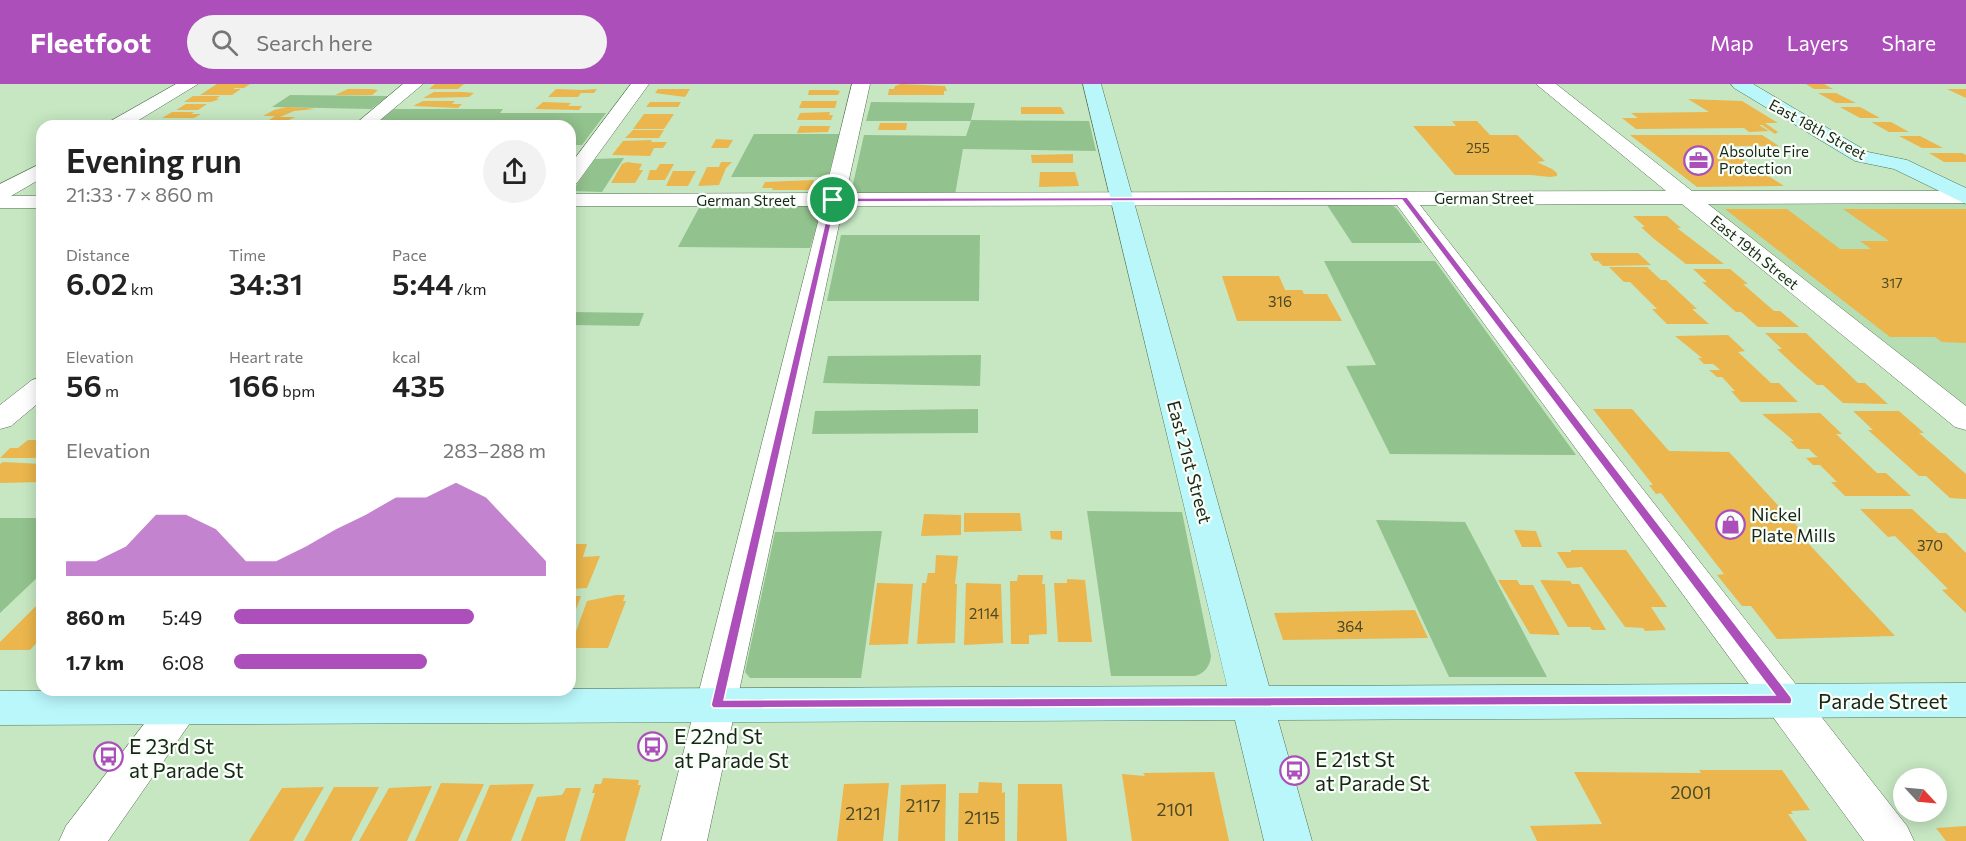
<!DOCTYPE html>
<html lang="en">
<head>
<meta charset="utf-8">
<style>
	body { margin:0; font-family:Commissioner,sans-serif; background:#f2f2f2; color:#222; height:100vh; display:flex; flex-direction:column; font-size:22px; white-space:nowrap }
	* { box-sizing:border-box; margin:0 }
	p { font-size:20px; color:#767676 }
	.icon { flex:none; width:33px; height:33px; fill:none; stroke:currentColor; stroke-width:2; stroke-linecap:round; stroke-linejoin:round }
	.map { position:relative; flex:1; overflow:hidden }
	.side { position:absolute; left:36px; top:36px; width:540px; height:576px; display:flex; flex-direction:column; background:#fff; border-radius:18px; box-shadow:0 3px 15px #0003 }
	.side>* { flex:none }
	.needle { width:39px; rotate:116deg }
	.controls { position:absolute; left:1893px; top:684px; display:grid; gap:12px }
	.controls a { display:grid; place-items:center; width:54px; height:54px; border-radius:50%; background:#fff; box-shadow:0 3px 15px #0003; font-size:30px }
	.pin { position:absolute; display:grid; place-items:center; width:51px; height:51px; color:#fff; margin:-26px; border:3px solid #fff; border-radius:50%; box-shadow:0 2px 6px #0007 }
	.round { display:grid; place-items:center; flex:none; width:63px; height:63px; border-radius:32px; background:#f2f2f2 }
	.overview { display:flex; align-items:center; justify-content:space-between; height:102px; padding:0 30px }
	h1 { font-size:33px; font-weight:600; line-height:45px }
	.figures { display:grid; grid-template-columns:repeat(3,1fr); gap:9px; height:102px; padding:6px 30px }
	.figures div { display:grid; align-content:center }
	.figures b { font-size:30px; font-weight:600 }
	.figures small { font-size:16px; font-weight:400 }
	.figures p { font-size:16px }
	.chart { height:168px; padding:12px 30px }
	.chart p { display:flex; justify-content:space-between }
	.chart svg { width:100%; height:108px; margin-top:6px; fill:#ac4fba; opacity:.7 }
	ul { padding:0 30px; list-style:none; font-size:20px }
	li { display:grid; grid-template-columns:96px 72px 1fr; align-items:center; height:45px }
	li i { height:15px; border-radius:8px; background:#ac4fba }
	header { display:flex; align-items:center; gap:36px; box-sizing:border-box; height:84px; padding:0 30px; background:#ac4fba; color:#fff }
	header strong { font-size:28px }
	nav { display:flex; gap:33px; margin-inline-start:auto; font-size:21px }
	.search { width:420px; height:54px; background:#f2f2f2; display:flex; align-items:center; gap:15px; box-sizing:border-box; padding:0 21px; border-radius:33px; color:#767676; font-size:22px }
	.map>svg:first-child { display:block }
</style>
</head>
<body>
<header>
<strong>Fleetfoot</strong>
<div class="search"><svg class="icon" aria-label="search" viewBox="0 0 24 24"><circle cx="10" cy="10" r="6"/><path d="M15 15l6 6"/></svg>Search here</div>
<nav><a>Map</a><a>Layers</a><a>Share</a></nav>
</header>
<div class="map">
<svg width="1966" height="757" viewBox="0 0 1966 757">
	<rect width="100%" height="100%" fill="#c6e7c2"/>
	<path fill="#b7ddb3" d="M1823,119h143v208l-261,-206z"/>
	<path fill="#92c28d" d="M290,11l98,1 -17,13 -99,-2z
		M871,18l104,1 -4,17 118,1 7,30 -133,-2 -8,46 -104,-2 13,-58 102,1 5,-15h-105z
		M394,25h109l-3,4h106l-24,32h-12v-19h-198z
		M754,50h88l-12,43h-99z
		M624,74l-22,34 -30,-1 23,-32z
		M1327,121l66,1 4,3 25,34h-70z
		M700,122h117l5,2 -12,40 -132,-1z
		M841,151h139l-1,66h-152z
		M1324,177h111l141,194 -186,-1 -44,-88 30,-1z
		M570,228l74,1 -5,13 -69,-1z
		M981,271l-1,31 -157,-3 5,-27z
		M978,325v24l-166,1 3,-23z
		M1087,427l95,1 29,144c-1,10 -6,17 -16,20h-84z
		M0,434h42v55l-42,40z
		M1376,436l89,2 82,155h-98z
		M882,447l-21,147h-111l-5,-6 30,-140z"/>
	<path fill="#eab64d" d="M217,0h33l-6,4h-9l-2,1h8l-9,6h-32z
		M435,0h29l-6,5h-29z
		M901,0l44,2 2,5h-3v4h-56l1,-6h5l1,-3z
		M1806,0h18l9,5h-19z
		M348,5h23l7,1 -6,5h-37z
		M556,5l26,1 15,-1 -3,4h-13l-3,4h-30z
		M658,5h32l-5,8 -30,-4z
		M1947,5h19v9z
		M809,6h25l6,1 -2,4h-30z
		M434,8h29l11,1 -5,4 -46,1z
		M1818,9h18l20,10h-20z
		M193,12h27l-4,3h4l-9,3h-27z
		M1688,15l54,2 36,22h-13l13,9 -3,2 -13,-9h-3l10,6 -20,1 -5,-4 -108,1 -14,-11h16l-7,-5 78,-1z
		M423,17h32l-3,3h10l-4,4 -45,-2z
		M802,17h35l-2,7h-36z
		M543,18l28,1 -3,3h14l-3,4 -44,-1z
		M650,18h31l-3,5h-32z
		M186,20h21l-9,6h-22z
		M287,23l19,1 9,1 -21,2 -14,6h15l-6,3h-20l6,-4h-12l11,-6z
		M1021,23h40l4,7h-44z
		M1840,23h20l20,11h-20z
		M172,28h22l-3,2h10l-7,4h-32z
		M830,28l-1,3h4l-2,5h-34l3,-7z
		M644,30h30l-10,15h-31z
		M302,36h40l-12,6h-45z
		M161,37h29l-4,2h5l-5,3h-38z
		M1452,37h25l13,14h27l28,26 -8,1 15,7 5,4v3l-7,1 -19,-2h-76l-42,-49h43z
		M1871,38h20l18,10h-20z
		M880,39h27l-1,7h-28z
		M800,42h30l-2,6 -31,1z
		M633,46h31l-5,8h-34z
		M1630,51h132l17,11h-56l61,40 -87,1z
		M1899,52h21l23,12h-21z
		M716,55l17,1 -5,8h-17z
		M652,56l-1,2h16l-4,6h-9l-4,8 -38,-1 11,-14z
		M1929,69h33l4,2v7h-22z
		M1073,70v9h-41l-1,-8z
		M627,78l15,2 -3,6h4l-8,13h-24l11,-19z
		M721,78h11l-6,6 -7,17 -21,1 9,-19h12z
		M660,80h14l-9,16h-18l3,-10h6z
		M673,87h23l-8,15h-22z
		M1040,88h35l4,14 -40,1z
		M814,96l-3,10h-39l1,-2h-11l3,-6z
		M1725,125h62l53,40h31l-11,-8h29l-46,-32h123v134l-24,-1 -7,-5h-45z
		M1633,132h34l14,12h-4l47,36h-38l-33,-26 -12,-11h4z
		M1590,169h48l13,12 -48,1 -5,-5h-4z
		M1609,183h38l14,13h5l31,29h-5l17,15h-42l-15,-15h5l-27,-27h-6z
		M1693,185h37l18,15h-5l31,27h6l19,16h-41l-17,-15h-5l-34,-30h5z
		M1222,192h57l6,14h17l2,4h23l15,27h-105z
		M1765,249h41l52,50h7l23,21 -45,-1 -20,-18h-6l-21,-18 -19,-18h5z
		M1728,251l17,16 -7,1 33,31h8l19,19h-57l-10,-11h4l-13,-14h-5l-8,-7h11l-2,-2 -5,-4h-9l-6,-6h4l-27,-22z
		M1593,325h39l37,42 60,1 81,88 -4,1 89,95 -118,3 -26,-33h-9l-25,-31 7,-1 -63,-81 -5,1 -7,-9h4z
		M1853,327h46l25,22h-5l47,41v25l-16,-1 -24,-22h-7l-51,-46h5z
		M1820,329l22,21h-6l41,39h9l25,23h-66l-14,-14h6l-17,-17h-7l-7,-7 12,-1 -3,-2 -6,-6h-11l-8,-8h4l-32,-27z
		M28,356h14v18h-42l10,-10h8z
		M3,378l39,2v18l-42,1v-19z
		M1860,425h52l26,24h8l20,20v60l-24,-23 6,-1 -53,-53 -7,1z
		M964,429h56l2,18 -58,1z
		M924,430l37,1v20l-40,1z
		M1514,446l22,1 6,16h-20z
		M1050,447h12v9l-11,-1z
		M570,460h17l-4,13 17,-1 -13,32 -17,1z
		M1571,466h55l41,57h-16l15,23 -21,1 -2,-3 -18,-1 -43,-60 -15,1 -10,-16h14z
		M936,471l22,1 -3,28h2l-2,59 -38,1 5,-61h4l2,-10h7z
		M1018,491h25l-1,9h3l2,50 -18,1v9h-18l-1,-63h7z
		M1067,495l18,1 7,62h-34l-4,-59h13z
		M1498,496h19l3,5h13l27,50 -30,-1z
		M1540,496l30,1 2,3h7l27,46h-14l-2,-3h-22z
		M877,499l36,1 -5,60 -39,1z
		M966,499l35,1 2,59 -39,2z
		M616,511h9l-2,6h3l-18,47h-38l17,-47z
		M570,512h11l-11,29z
		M42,516v37l-12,13h-30v-8z
		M1415,526l13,28 -145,2 -9,-27z
		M1699,686h83l28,40 -19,1 2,3h-5l19,27h-270l-7,-15 72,-2 -28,-52 127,1z
		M1214,688l15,69h-97l-10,-67 23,2 -2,-3z
		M603,694l36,2 -1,5h3l-16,56h-45l15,-48h-3l3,-9h6z
		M979,698l23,1v10l3,-1v49h-47l1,-48h19z
		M441,699l43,1 -26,57h-43z
		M889,699l-6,58h-46l7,-57z
		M534,700l-23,57h-45l24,-56z
		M946,700l-1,57h-47l3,-56z
		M1018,700h44l5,57h-50z
		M432,702l-25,55h-48l30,-53z
		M324,703l-31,54h-44l33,-53z
		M334,703h45l-28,54h-47z
		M566,704h15l-16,53h-44l16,-44 25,-2z
		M1966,742v15h-20l-10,-13z"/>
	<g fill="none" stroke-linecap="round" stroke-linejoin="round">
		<defs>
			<path id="street" d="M176,0h22l-69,42h-22l2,-4z
				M403,0h20l-50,42h-20z
				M631,0h18l-72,99 -7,2v-20z
				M852,0h18l-24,109 820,-2 -130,-107h20l136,107h274v12l-258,1 258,202v24l-11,-3 -273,-223 -262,1 487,621 7,15h-50l-467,-636 -554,1 -136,635h-46l161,-635h-252v-12l255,-1z
				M42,79v15l-31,18h31v12h-42v-24z
				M42,293v23l-31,26 -11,3v-24l32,-25z
				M170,606h43l-105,151h-49l7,-15z"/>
			<path id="secondary" d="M1083,0h18l168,602 697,-3v34l-688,3 34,121h-48l-29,-121 -1235,5v-34l1227,-5z
				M1731,0h22l115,68 39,8 59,28v16l-72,-35 -39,-8 -121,-73z"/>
		</defs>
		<use href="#street" stroke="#537050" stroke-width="1"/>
		<use href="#secondary" stroke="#537050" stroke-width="1"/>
		<use href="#street" fill="#fff" fill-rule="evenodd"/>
		<use href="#secondary" fill="#b9f7fb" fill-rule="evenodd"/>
	</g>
	<path fill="#ac4fba" stroke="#fff" stroke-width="1.5" fill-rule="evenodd" d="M1407,113l384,500 1,3 -1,4 -1078,4 -2,-3 120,-507zM1402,116l373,495 -1051,5 112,-498z"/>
	<defs>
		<symbol id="office-ring" viewBox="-11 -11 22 22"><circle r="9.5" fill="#f8fff8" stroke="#ac4fba" stroke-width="1.5"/><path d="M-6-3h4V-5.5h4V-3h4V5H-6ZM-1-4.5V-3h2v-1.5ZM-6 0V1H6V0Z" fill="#ac4fba"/></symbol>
		<symbol id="shop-ring" viewBox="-11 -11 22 22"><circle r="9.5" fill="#f8fff8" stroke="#ac4fba" stroke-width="1.5"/><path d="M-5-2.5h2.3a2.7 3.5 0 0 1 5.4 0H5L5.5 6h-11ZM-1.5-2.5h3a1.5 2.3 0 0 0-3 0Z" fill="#ac4fba"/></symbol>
		<symbol id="bus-ring" viewBox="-11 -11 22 22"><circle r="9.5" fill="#f8fff8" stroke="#ac4fba" stroke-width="1.5"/><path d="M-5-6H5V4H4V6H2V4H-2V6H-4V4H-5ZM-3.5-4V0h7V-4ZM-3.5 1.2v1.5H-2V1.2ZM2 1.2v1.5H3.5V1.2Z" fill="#ac4fba"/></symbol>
	</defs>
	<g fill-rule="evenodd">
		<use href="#office-ring" x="1682" y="60" width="33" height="33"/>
		<use href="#shop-ring" x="1714" y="424" width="33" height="33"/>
		<use href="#bus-ring" x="636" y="646" width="33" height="33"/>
		<use href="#bus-ring" x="92" y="656" width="33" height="33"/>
		<use href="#bus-ring" x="1278" y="670" width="33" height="33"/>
	</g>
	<g text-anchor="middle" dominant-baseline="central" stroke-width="4.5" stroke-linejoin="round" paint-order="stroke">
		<g font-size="14" fill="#4d4924">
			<text x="1478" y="63">255</text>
			<text x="1892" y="198">317</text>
		</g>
		<g font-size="15" fill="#192517" stroke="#f8fff8">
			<text transform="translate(1818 45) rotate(29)">East 18th Street</text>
			<text x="1484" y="114">German Street</text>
			<text x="746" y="116">German Street</text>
			<text transform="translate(1755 168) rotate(39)">East 19th Street</text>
		</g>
		<g font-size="15" fill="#192517" stroke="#f8fff8" text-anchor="start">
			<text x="1719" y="67">Absolute Fire<tspan x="1719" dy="17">Protection</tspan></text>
		</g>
		<g font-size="15" fill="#4d4924">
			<text x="1280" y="217">316</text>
			<text x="1930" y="461">370</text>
			<text x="984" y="529">2114</text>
			<text x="1350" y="542">364</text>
		</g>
		<g font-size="18" fill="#192517" stroke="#f8fff8">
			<text transform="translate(1190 378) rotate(75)">East 21st Street</text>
		</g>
		<g font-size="18" fill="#192517" stroke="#f8fff8" text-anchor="start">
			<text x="1751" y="430">Nickel<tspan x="1751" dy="21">Plate Mills</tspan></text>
		</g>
		<g font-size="18" fill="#4d4924">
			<text x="1691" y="708">2001</text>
			<text x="923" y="721">2117</text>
			<text x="1175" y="725">2101</text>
			<text x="863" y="729">2121</text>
			<text x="982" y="733">2115</text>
		</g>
		<g font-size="21" fill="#192517" stroke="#f8fff8">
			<text x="1883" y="616">Parade Street</text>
		</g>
		<g font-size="21" fill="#192517" stroke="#f8fff8" text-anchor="start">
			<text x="674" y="651">E 22nd St<tspan x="674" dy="24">at Parade St</tspan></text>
			<text x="129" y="661">E 23rd St<tspan x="129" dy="24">at Parade St</tspan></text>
			<text x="1315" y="674">E 21st St<tspan x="1315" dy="24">at Parade St</tspan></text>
		</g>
	</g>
</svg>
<div class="controls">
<a><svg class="needle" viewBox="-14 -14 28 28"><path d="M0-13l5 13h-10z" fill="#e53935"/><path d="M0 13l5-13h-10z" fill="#767676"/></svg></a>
</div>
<div class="pin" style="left:833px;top:116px;background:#1e9e55"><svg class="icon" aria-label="arrive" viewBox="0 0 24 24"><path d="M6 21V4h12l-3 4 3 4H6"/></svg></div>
<section class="side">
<div class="overview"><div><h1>Evening run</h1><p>21:33 · 7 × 860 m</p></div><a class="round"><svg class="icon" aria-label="share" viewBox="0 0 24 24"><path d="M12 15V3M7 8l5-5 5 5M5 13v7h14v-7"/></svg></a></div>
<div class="figures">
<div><p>Distance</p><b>6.02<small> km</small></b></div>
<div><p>Time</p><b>34:31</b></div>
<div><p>Pace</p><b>5:44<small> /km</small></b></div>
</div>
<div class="figures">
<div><p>Elevation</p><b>56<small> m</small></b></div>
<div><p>Heart rate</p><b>166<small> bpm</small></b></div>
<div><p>kcal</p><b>435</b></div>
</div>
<div class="chart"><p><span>Elevation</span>283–288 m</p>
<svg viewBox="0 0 160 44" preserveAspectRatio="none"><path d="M0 44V38L10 38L20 32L30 19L40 19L50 25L60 38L70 38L80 32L90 25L100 19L110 12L120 12L130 6L140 12L150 25L160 38V44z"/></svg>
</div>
<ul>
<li><b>860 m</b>5:49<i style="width:77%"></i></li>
<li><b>1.7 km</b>6:08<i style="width:62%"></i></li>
</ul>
</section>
</div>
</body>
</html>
